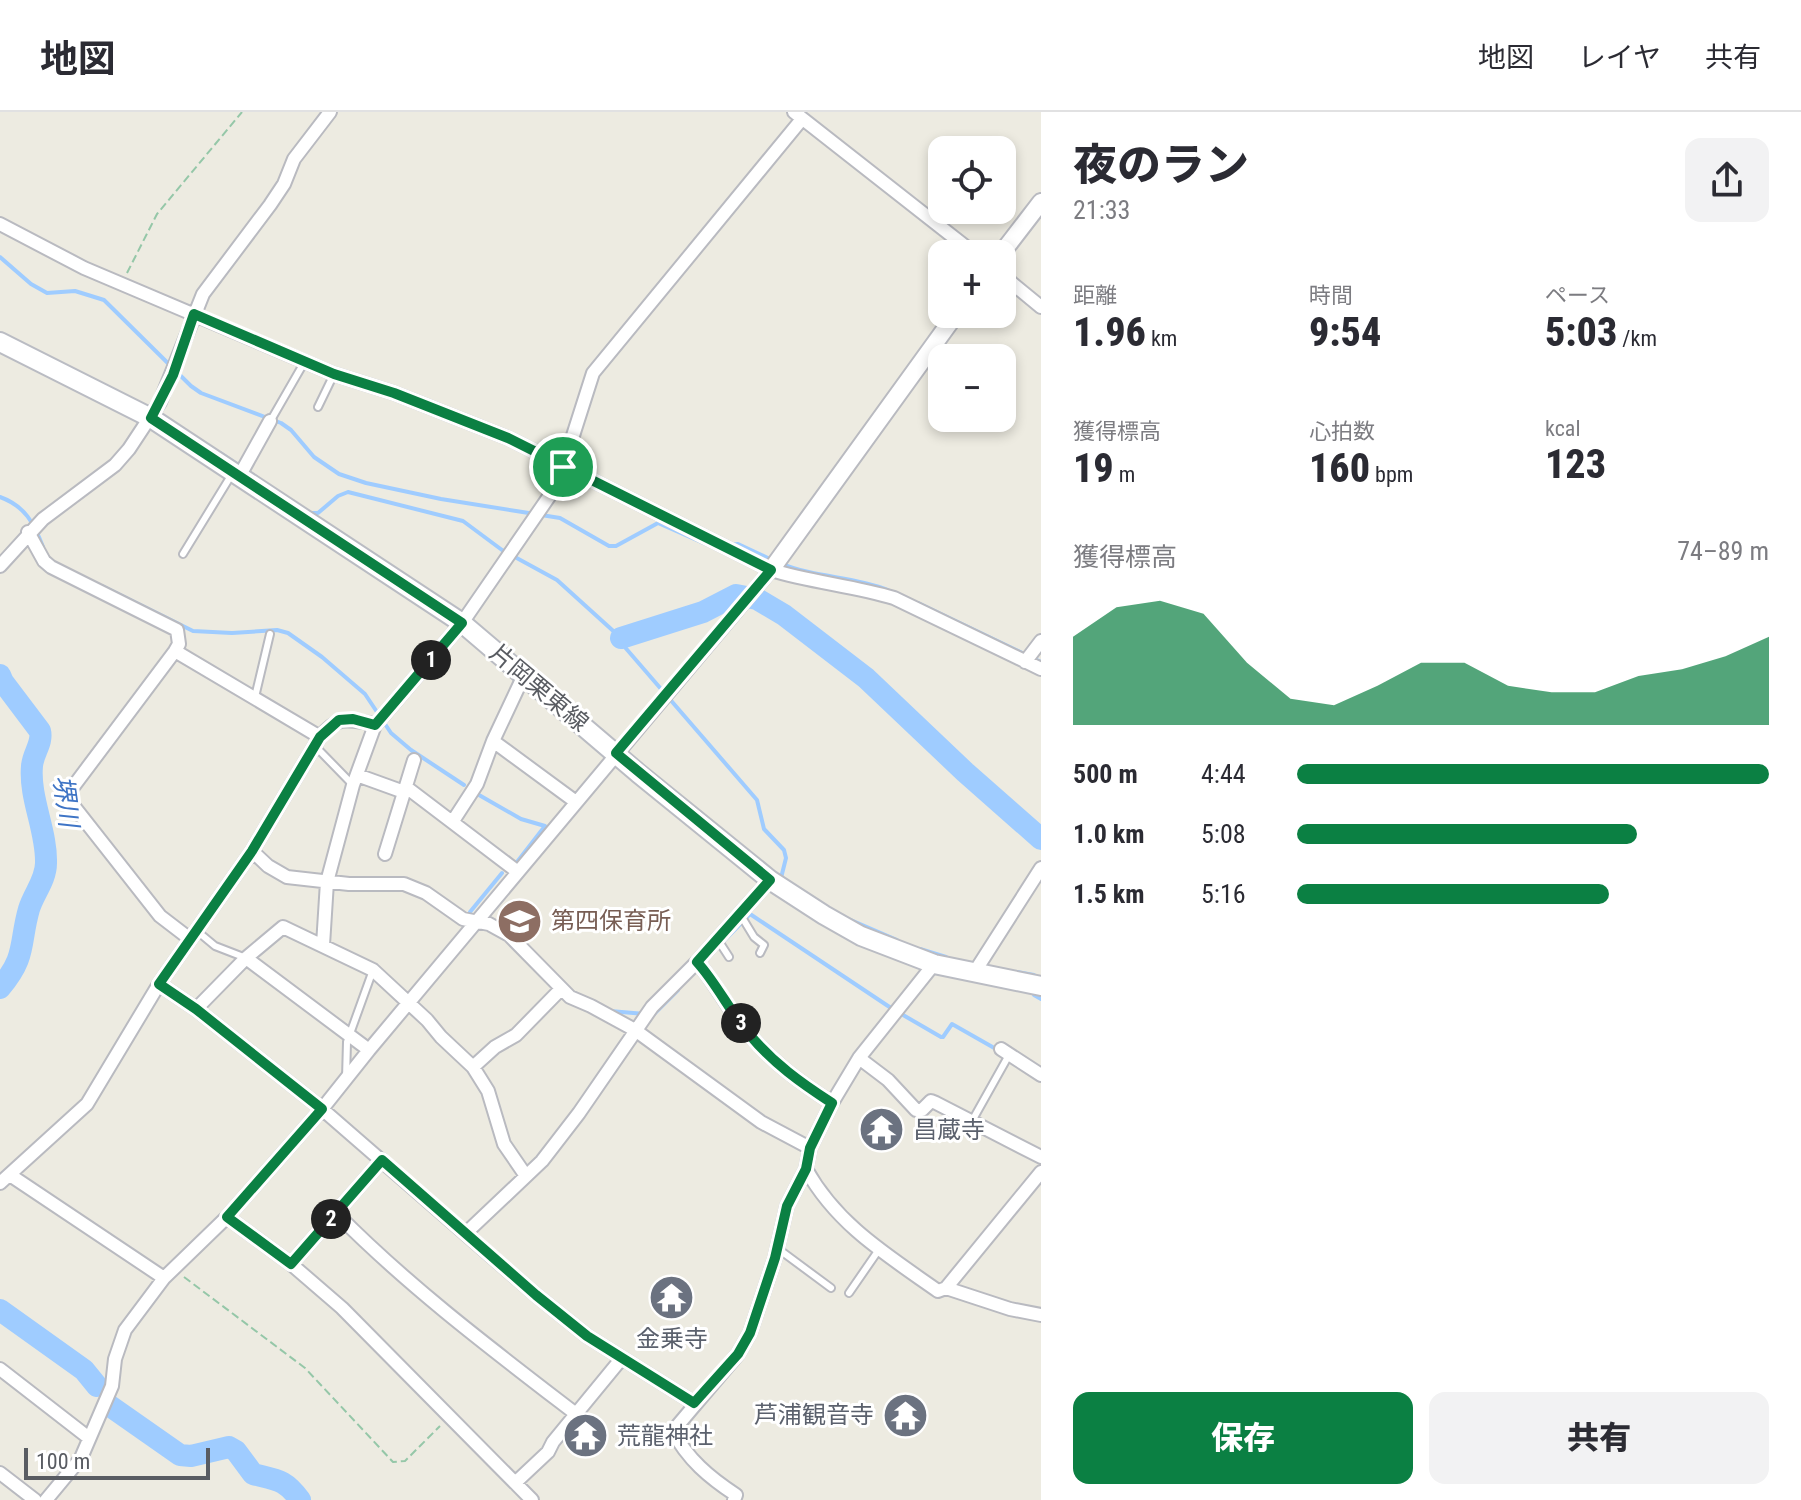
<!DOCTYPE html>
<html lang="ja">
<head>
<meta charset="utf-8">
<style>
	body { margin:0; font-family:"Roboto Condensed","Noto Sans JP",sans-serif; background:#f2f2f3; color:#2b2b33; height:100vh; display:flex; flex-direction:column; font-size:30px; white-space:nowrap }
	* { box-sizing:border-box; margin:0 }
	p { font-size:26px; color:#7c7c81 }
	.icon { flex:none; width:44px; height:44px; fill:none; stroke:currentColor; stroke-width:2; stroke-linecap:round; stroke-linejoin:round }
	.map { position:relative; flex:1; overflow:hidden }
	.side { display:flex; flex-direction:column; background:#fff; width:760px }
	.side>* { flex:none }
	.buttons { position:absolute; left:928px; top:24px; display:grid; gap:16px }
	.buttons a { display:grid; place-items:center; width:88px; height:88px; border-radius:16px; background:#fff; box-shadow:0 4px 12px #0003; font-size:40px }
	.scale { position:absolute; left:24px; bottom:20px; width:186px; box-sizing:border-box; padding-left:8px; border:4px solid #595c62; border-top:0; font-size:22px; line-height:28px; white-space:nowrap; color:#595c62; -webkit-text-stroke:6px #fff; paint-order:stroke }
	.pin { position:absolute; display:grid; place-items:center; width:68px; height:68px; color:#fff; margin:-34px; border:4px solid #fff; border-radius:50%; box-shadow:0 2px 8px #0007 }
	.km { position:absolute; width:40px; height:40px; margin:-20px; border-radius:50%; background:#222; color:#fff; font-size:22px; line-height:40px; text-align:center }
	.round { display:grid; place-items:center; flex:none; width:84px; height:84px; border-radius:16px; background:#f2f2f3 }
	.headline { display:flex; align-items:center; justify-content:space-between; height:136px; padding:0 32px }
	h1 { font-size:44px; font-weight:800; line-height:60px }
	.figures { display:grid; grid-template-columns:repeat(3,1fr); gap:12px; height:136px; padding:8px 32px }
	.figures div { display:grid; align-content:center }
	.figures b { font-size:40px; font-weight:800 }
	.figures small { font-size:22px; font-weight:400 }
	.figures p { font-size:22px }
	.chart { height:224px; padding:16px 32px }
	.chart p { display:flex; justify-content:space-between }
	.chart svg { width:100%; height:144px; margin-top:8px; fill:#0b8043; opacity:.7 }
	.primary-button { display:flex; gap:16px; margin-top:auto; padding:16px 32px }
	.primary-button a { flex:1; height:92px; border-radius:16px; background:#0b8043; color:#fff; font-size:32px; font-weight:800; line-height:92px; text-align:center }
	.primary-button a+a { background:#f2f2f3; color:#2b2b33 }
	ul { padding:0 32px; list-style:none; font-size:26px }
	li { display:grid; grid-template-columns:128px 96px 1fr; align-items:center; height:60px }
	li i { height:20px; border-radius:10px; background:#0b8043 }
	header { display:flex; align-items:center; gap:48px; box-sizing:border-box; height:112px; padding:0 40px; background:#fff; border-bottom:2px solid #e1e1e2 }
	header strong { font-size:38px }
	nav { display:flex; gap:44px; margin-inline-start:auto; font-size:28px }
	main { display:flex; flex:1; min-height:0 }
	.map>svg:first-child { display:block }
</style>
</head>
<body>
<header>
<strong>地図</strong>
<nav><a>地図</a><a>レイヤ</a><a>共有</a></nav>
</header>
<main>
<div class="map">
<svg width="1041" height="1388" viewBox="0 0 1041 1388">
	<rect width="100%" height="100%" fill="#edebe1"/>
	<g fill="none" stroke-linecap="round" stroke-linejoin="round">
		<path stroke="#9fccff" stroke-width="4" d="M0,145l31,27 16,9 28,-2 29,9 87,86 10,7 80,30 10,7 23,27 25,17 27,9 75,16 119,19 49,28h7l42,-23 50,22
			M220,341l36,24
			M0,385c25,9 34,26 43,50
			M310,401h8l20,-17 10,-4 115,29 39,29 55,30 64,58 2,7 134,155 7,29 20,21 2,8 -5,20
			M729,433l9,-1 34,16
			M780,451c35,15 73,13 108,27
			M102,474l91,45 39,2 45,-3 11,3 34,24 43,37 26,39 20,17 53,35
			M918,491l123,59
			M479,683l42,24 24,7 -28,36
			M470,800l32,-39
			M846,806l51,22
			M920,837l26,8
			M714,839l36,-37 141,94 50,29h2l9,-13 44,25
			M1017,860l17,3v6
			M1034,878v5l7,4
			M610,899l35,3
			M653,903l25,-25"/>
		<path stroke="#9fccff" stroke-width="22" d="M621,526l82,-26 33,-17 21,4 27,16 82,63 99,94 76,67
			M0,563l3,7 37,49c3,12 -7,22 -8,35 -3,32 15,65 14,97 0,17 -12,30 -17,46 -10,35 -2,47 -29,79
			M0,1198l84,60 13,16
			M110,1294l70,49 11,1 38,-9 7,4 17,23c24,6 32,5 47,26"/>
		<defs>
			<path id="service" d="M318,295l16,-33
				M271,308l34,-59
				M183,442l49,-80
				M255,585l15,-63
				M316,635l37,38
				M740,802l14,23 10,8 -4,8
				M197,819l18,15 31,12
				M718,828l11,17
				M346,966l1,-36 26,-72
				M972,1009l37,-66
				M777,1136l54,40
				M849,1181l29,-42"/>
			<path id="minor" d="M794,0l181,142
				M0,112l84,44 250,106 60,19 114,45 263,132c40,12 82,16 123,28l147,71
				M1002,163l39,32
				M563,355l30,-94 209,-254
				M240,363l30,-54
				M28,420l16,29 7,6 126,63 2,14 -4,7 -105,140 -2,8 92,117 30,23
				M0,454l43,-47 72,-54 14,-16 31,-47 43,-108 67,-89 14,-21 10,-25 36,-47
				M175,539l145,86
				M1025,550l16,-21
				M493,629l31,-66
				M357,663l47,17
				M406,675l112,85
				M453,709l24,-37 16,-43 83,61
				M252,739l16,15 19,11 62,7h55l22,9 37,26 26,5 20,11 61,62 21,9 44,24 126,92 49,26
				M385,742l29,-94
				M323,833l4,-63 26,-97 22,-60
				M246,846l123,92
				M697,850c20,22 32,50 52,72 24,29 52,49 83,69
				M974,861l67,-105
				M159,872l37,25 126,100 214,186 51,41 107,67
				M196,897l50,-51 37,-31 90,43 54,50 14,17 32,30 15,24 16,53 22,32
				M1001,937l40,26
				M859,946l29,22 28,30h6l9,-9 5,2 105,54
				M473,955l22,-20 21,-12 44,-45
				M806,1057c31,56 81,86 132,122l8,-3 64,21 31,6
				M10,1063l154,103
				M0,1071l87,-79 72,-120 93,-133 68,-114c20,-24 29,-16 56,-13l86,-101 106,-154
				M336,1101c73,74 158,138 240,201
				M227,1105l64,47 51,44 190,192
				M467,1120l75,-71 37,-48 73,-106 45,-45 73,-82
				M291,1152l91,-104
				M946,1176l95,-116
				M0,1257l89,69
				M0,1361l35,27
				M515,1371l33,-31 5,-10 69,-84
				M46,1388l35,-42 31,-72 3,-27 10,-29 39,-52 63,-61 95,-108 47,-59 402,-480
				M734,1388l2,-5c-26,-17 -49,-36 -63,-64l65,-77 12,-21 25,-75 12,-52 19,-37 4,-21 22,-45 27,-45 75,-94"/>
			<path id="tertiary" d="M1001,142l40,-52
				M771,458l185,-256"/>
			<path id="secondary" d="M0,230l151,76 311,205 176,150 132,107 54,35 37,21 73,28 107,22"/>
		</defs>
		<use href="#service" stroke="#b9bac0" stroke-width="10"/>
		<use href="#minor" stroke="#b9bac0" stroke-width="16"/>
		<use href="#tertiary" stroke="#b9bac0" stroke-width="20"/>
		<use href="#secondary" stroke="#babcc3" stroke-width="22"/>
		<path stroke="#95c7a8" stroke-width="2" stroke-dasharray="8 4" stroke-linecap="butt" d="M127,161l30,-59 85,-102
			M184,1165l121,91 88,94 12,-1 35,-35"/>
		<use href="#service" stroke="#fff" stroke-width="6"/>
		<use href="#minor" stroke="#fff" stroke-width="12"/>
		<use href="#tertiary" stroke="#fff" stroke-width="16"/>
		<use href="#secondary" stroke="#fff" stroke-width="18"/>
	</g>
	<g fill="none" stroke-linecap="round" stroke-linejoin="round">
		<defs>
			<path id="route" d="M194,202l140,60 60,19 114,45 263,132 -155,183 154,127 -73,82c20,22 33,50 52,72 24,29 52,49 83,69l-22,45 -4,21 -19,37 -12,52 -25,75 -12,21 -44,49 -107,-67 -51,-41 -154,-135 -91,104 -64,-47 95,-108 -126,-100 -37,-25 93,-133 68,-114 19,-17 14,-1 22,6 87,-102 -311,-205 22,-43z"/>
		</defs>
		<use href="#route" stroke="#fff" stroke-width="16"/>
		<use href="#route" stroke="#0b8043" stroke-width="10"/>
	</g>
	<defs>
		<symbol id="school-disc" viewBox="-11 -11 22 22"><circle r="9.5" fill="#8d6e63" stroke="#fff"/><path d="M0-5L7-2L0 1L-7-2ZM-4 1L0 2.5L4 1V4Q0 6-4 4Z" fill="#fff"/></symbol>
		<symbol id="temple-disc" viewBox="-11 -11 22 22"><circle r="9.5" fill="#6b7280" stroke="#fff"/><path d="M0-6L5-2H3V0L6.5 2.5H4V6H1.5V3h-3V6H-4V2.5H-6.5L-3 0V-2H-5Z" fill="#fff"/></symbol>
	</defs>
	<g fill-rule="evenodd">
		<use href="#school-disc" x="494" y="784" width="51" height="51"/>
		<use href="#temple-disc" x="856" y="992" width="51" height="51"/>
		<use href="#temple-disc" x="646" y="1160" width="51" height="51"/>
		<use href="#temple-disc" x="880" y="1278" width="51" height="51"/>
		<use href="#temple-disc" x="560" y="1298" width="51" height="51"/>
	</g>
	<g text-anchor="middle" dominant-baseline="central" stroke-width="6" stroke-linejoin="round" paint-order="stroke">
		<g font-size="24" fill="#595c62" stroke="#fff">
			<text transform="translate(539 576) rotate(40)">片岡栗東線</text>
		</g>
		<g font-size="24" fill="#785e54" stroke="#fff" text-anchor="start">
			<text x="551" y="809">第四保育所</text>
		</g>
		<g font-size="24" fill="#5b616d" stroke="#fff" text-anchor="start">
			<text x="913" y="1018">昌蔵寺</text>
			<text x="672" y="1227" text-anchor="middle">金乗寺</text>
			<text x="874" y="1303" text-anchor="end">芦浦観音寺</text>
			<text x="617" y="1324">荒龍神社</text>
		</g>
		<g font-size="26" font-style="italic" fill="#3e74c5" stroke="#fff">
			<text transform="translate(66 689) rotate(82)">堺川</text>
		</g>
	</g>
</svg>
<div class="buttons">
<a><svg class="icon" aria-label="locate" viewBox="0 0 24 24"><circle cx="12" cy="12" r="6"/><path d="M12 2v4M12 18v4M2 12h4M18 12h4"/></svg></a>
<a>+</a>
<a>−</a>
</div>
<div class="scale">100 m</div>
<div class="pin" style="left:563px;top:355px;background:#1e9e55"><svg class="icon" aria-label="arrive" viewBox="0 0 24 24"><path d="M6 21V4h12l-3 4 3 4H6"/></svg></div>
<b class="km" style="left:431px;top:548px">1</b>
<b class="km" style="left:331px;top:1107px">2</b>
<b class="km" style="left:741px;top:911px">3</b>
</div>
<section class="side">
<div class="headline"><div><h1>夜のラン</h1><p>21:33</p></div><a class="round"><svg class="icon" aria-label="share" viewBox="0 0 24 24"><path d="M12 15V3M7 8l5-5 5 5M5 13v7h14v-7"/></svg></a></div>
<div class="figures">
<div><p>距離</p><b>1.96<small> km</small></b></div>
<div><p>時間</p><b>9:54</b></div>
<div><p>ペース</p><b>5:03<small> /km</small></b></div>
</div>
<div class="figures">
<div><p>獲得標高</p><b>19<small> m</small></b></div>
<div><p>心拍数</p><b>160<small> bpm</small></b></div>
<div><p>kcal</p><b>123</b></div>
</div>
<div class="chart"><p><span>獲得標高</span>74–89 m</p>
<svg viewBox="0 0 160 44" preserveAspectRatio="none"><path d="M0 44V17L10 8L20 6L30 10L40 25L50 36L60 38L70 32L80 25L90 25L100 32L110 34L120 34L130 29L140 27L150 23L160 17V44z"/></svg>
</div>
<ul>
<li><b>500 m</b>4:44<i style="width:100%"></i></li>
<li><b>1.0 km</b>5:08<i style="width:72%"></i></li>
<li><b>1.5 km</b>5:16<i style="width:66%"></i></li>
</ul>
<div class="primary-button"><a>保存</a><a>共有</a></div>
</section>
</main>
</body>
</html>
